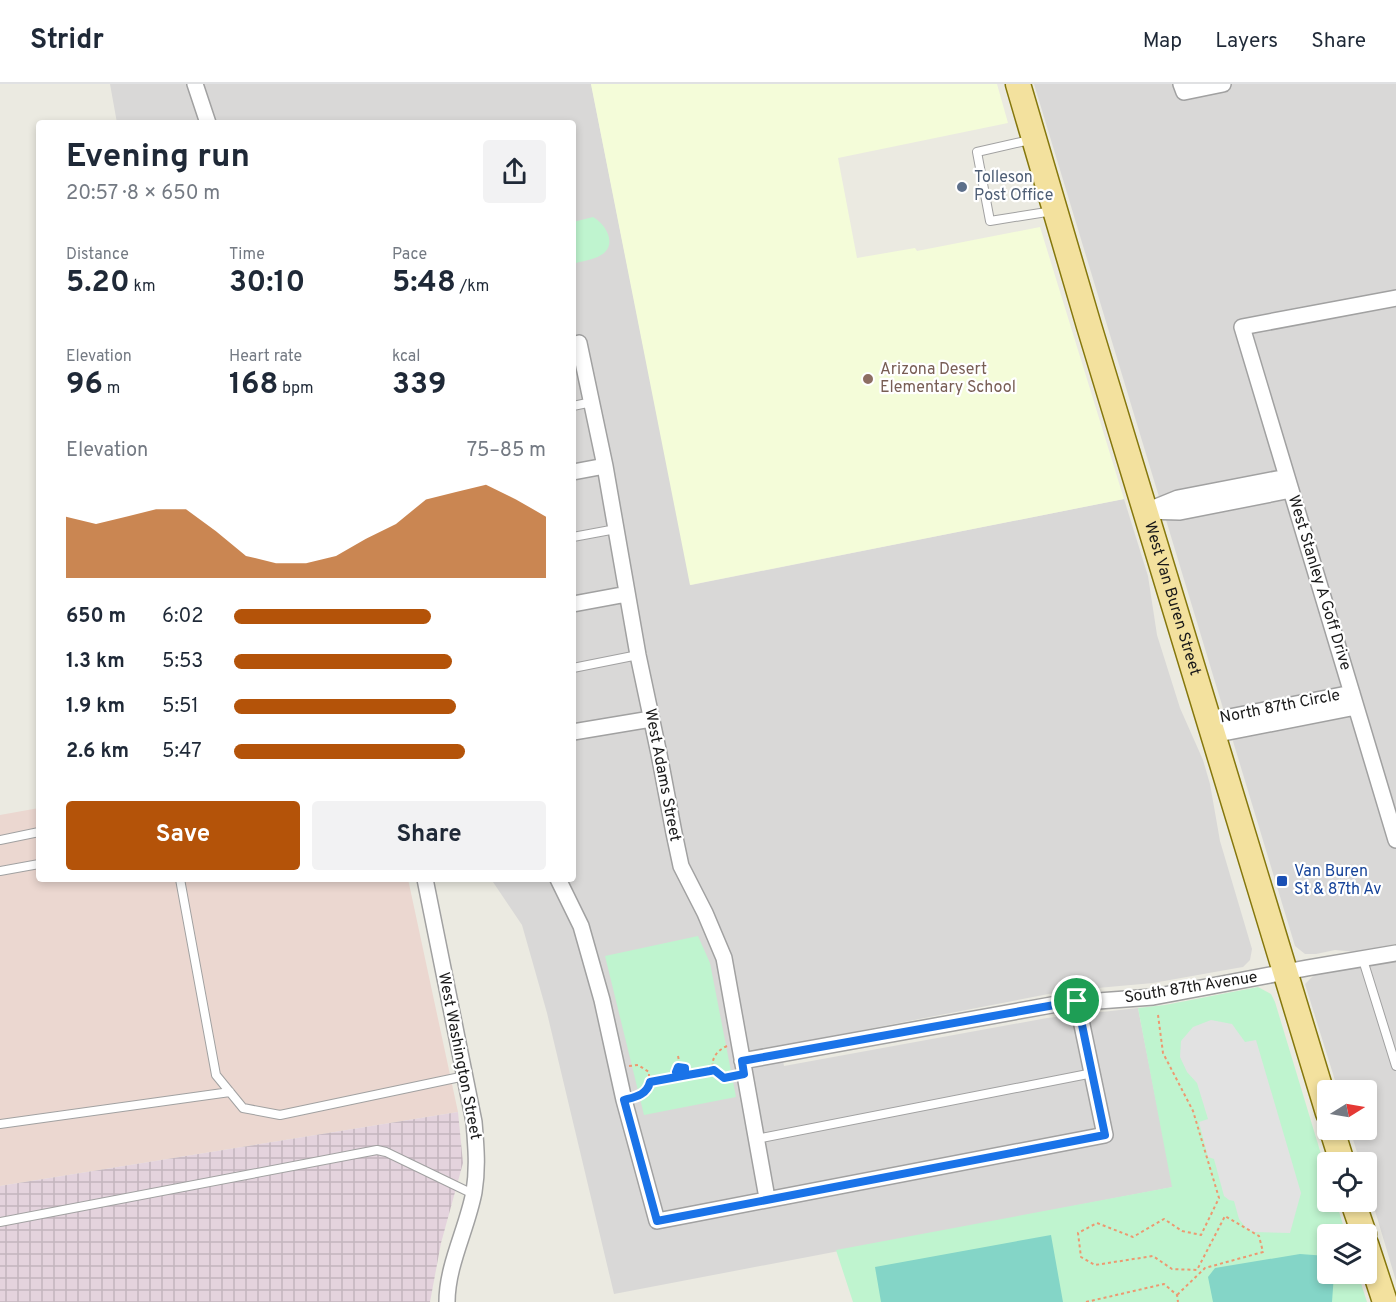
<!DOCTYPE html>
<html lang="en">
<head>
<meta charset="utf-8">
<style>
	body { margin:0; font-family:Overpass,sans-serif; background:#f2f2f3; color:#1f2937; height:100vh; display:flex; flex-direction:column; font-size:22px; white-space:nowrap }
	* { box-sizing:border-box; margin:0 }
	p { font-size:20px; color:#747a83 }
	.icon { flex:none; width:33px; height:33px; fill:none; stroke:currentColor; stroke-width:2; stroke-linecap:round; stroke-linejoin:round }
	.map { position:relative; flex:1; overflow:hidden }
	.drawer { position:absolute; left:36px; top:36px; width:540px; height:762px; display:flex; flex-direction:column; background:#fff; border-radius:6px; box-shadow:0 3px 9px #0003 }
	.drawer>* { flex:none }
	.needle { width:39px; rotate:79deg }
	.buttons { position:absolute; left:1317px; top:996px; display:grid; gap:12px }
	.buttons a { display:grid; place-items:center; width:60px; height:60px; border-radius:6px; background:#fff; box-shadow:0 3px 9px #0003; font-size:30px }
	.pin { position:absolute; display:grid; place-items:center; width:51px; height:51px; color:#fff; margin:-26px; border:3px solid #fff; border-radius:50%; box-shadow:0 2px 6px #0007 }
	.round { display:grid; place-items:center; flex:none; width:63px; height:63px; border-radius:6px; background:#f2f2f3 }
	.headline { display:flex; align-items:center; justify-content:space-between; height:102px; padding:0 30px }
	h1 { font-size:33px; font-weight:700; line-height:45px }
	.stats { display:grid; grid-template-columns:repeat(3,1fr); gap:9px; height:102px; padding:6px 30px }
	.stats div { display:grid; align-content:center }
	.stats b { font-size:30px; font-weight:700 }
	.stats small { font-size:16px; font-weight:400 }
	.stats p { font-size:16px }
	.chart { height:168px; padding:12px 30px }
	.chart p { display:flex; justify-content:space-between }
	.chart svg { width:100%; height:108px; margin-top:6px; fill:#b45309; opacity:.7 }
	.action { display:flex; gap:12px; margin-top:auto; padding:12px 30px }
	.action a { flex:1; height:69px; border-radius:6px; background:#b45309; color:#fff; font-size:24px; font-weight:700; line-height:69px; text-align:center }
	.action a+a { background:#f2f2f3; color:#1f2937 }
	ul { padding:0 30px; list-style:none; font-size:20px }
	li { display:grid; grid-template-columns:96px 72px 1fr; align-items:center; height:45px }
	li i { height:15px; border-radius:8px; background:#b45309 }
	header { display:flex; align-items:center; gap:36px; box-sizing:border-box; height:84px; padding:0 30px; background:#fff; border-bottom:2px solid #e0e1e3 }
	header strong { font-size:28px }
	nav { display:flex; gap:33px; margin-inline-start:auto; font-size:21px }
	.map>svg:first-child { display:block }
</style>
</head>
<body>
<header>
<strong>Stridr</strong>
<nav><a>Map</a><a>Layers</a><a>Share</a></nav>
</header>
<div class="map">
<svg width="1396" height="1218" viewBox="0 0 1396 1218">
	<defs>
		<pattern id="industrial-grid" width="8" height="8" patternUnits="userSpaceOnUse" patternTransform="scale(1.5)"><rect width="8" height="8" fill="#e4d3dd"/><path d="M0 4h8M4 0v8" fill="none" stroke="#c3b5bd"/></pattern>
	</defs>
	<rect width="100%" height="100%" fill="#ebeae1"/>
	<path fill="#d9d8d7" d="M110,0h481l100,501 433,-86 24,77 9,59 23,73 23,52 7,24 10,57 32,108 -2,11 -7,7 -6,1 -84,15 -89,8 -284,55 4,20 263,-48 91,-10 35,179 -559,107 -67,-281 -25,-88 -31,-46h82v-756h-456z
		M1034,0h362v860l-39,8 -22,-2 -19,4h-11l-10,-8z
		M1396,876v321l-29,-97 -1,-22h-6l-10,-32h16v-40h-28l-33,-106 9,-9z"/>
	<path fill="#ebd7d0" d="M39,724v71h369l50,233 -458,74v-371z"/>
	<path fill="url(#industrial-grid)" d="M458,1028l5,51 -22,80 -11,59h-430v-116z"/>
	<path fill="#f4fcd9" d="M591,0h406l11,39 -170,35 19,100 58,-10 2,3 123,-24 84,272 -434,86z"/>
	<path fill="#bff4cf" d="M593,133c13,7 25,28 8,38 -7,5 -20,6 -28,9v-42z
		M698,852l12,27 26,134 -92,18 -39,-159z
		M1258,903l13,7 4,8 52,172 1,28h8l10,32h-18v40h30l9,28h-514l-17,-52 336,-63 -34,-179 27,-3z"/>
	<path fill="#84d5c7" d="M1051,1151l12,67h-182l-6,-35z
		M1300,1170l27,2 1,18h6l-2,28h-119l-5,-25 7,-9z"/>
	<path fill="#e2e2e2" d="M1211,936l21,4 13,18 11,-2 45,153 -11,40 -36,-1 -8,-4 -7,-9 -5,-18 -5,-1 -5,-4 -10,-37 -6,-2 -9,-35 9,-3 -11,-36 -10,-11 -7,-15 1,-16 12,-14z"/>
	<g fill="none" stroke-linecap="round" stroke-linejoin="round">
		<defs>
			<path id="service" d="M1030,56l-53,12 13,69 63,-10
				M573,322l19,-4
				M573,453l43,-8
				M573,584l65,-13
				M0,756l39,-8
				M0,787l39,-7
				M180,795l36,196 27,33 37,7 185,-39
				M1363,876l33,106
				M0,1040l230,-32
				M756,1055l337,-66
				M0,1138l377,-72 9,2 87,42"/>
			<path id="minor" d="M195,0l13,39
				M1181,0l3,8 39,-8
				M1396,214l-154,29 154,513
				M573,261l6,-2 26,123 33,189 21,99 15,79 7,33 24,47 19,45 43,240
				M573,388l32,-6
				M1151,425l27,-11 109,-21
				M1145,427l35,1 111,-22
				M573,520l54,-10
				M1209,637l143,-28
				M573,648l78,-13
				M1213,651l143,-28
				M425,795l49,243c2,24 4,46 0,70 -7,37 -27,73 -27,110
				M558,795l23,47 21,74 22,100 33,121 448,-86 -28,-134
				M742,977l315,-57 96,-7 154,-29 89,-15"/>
			<g id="primary">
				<path id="s1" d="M1018,0l71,242 239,787"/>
				<path d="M1332,1046l10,32"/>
				<path d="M1353,1118l11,32"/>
				<path d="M1366,1160l19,58"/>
			</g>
		</defs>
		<use href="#service" stroke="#a1a1a1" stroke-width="10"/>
		<use href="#minor" stroke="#a1a1a1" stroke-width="18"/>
		<use href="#primary" stroke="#85770c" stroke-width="27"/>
		<path stroke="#ed9870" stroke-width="2" stroke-dasharray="3 3" stroke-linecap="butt" d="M1158,931l5,38 30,58 26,87 -18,37 -19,-4 -18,-12 -31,18 -36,-14 -19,10 3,24 14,8 58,-9 19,13 25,1 28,-54 34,20 4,16 -58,16 -28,27
			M727,962c-21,9 -19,34 6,31
			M678,972l2,9
			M629,982l9,-1 11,7v15l-11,9
			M677 987a5 5 0 1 1 10 0a5 5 0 1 1-10 0Z
			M650,998l64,-12
			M1086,1218l78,-18 13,11 1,7"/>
		<use href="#service" stroke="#fff" stroke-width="8"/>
		<use href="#minor" stroke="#fff" stroke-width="15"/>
		<use href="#primary" stroke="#f3e19e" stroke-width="24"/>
	</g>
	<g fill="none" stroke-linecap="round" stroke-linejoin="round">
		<defs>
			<path id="route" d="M1077,917l-335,60 2,13 -20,4 -10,-8 -4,1 -28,5h-1l-5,-4 2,-5 7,1v7l-3,1 -32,6c-3,13 -15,15 -26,18l33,121 448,-86 -28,-134"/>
		</defs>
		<use href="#route" stroke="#fff" stroke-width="12"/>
		<use href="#route" stroke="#1a73e8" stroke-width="8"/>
	</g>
	<circle fill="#5c6f8a" stroke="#fff" stroke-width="2" cx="962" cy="103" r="6"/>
	<circle fill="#8d6e63" stroke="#fff" stroke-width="2" cx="868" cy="295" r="6"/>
	<rect fill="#1a4fb4" stroke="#fff" stroke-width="2" x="1276" y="791" width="12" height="12" rx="3"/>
	<g text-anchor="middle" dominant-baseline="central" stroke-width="4.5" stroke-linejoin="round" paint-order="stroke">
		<g font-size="16" fill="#4e5e75" stroke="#fff" text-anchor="start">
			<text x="974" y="94">Tolleson<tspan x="974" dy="18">Post Office</tspan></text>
		</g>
		<g font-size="16" fill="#785e54" stroke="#fff" text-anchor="start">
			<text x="880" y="286">Arizona Desert<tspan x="880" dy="18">Elementary School</tspan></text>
		</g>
		<g font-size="16" fill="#1a1a1a" stroke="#fff">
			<text transform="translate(1319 499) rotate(73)">West Stanley A Goff Drive</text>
			<text stroke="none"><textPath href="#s1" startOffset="537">West Van Buren Street</textPath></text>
			<text transform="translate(1280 623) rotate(-11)">North 87th Circle</text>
			<text transform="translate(662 691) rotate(79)">West Adams Street</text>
			<text transform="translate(1191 904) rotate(-9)">South 87th Avenue</text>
			<text transform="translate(459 972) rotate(79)">West Washington Street</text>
		</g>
		<g font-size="16" fill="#164399" stroke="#fff" text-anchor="start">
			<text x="1294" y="788">Van Buren<tspan x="1294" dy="18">St &amp; 87th Av</tspan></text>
		</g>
	</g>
</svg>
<div class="buttons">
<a><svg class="needle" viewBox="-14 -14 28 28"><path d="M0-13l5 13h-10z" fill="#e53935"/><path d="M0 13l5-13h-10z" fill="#747a83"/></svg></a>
<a><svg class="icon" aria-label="locate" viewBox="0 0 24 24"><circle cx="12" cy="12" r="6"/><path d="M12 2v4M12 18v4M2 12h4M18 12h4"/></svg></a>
<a><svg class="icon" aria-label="layers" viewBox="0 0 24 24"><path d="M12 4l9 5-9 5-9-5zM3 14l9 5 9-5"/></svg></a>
</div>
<div class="pin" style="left:1077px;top:917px;background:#1e9e55"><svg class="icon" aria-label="arrive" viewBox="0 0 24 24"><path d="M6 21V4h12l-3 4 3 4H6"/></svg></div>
<section class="drawer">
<div class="headline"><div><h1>Evening run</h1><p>20:57 · 8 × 650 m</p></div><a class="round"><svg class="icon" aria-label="share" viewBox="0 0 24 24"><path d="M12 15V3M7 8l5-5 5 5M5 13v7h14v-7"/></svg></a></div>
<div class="stats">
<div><p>Distance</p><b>5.20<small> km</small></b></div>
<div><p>Time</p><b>30:10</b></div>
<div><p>Pace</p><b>5:48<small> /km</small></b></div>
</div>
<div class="stats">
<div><p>Elevation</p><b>96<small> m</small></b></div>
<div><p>Heart rate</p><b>168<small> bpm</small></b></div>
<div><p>kcal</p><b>339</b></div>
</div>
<div class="chart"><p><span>Elevation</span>75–85 m</p>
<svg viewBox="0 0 160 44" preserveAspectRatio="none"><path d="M0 44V19L10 22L20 19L30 16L40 16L50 25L60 35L70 38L80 38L90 35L100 28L110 22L120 12L130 9L140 6L150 12L160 19V44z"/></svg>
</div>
<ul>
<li><b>650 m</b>6:02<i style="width:63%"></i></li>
<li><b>1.3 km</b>5:53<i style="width:70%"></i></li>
<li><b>1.9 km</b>5:51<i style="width:71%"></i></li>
<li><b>2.6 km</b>5:47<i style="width:74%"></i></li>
</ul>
<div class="action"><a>Save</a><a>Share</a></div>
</section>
</div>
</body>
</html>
